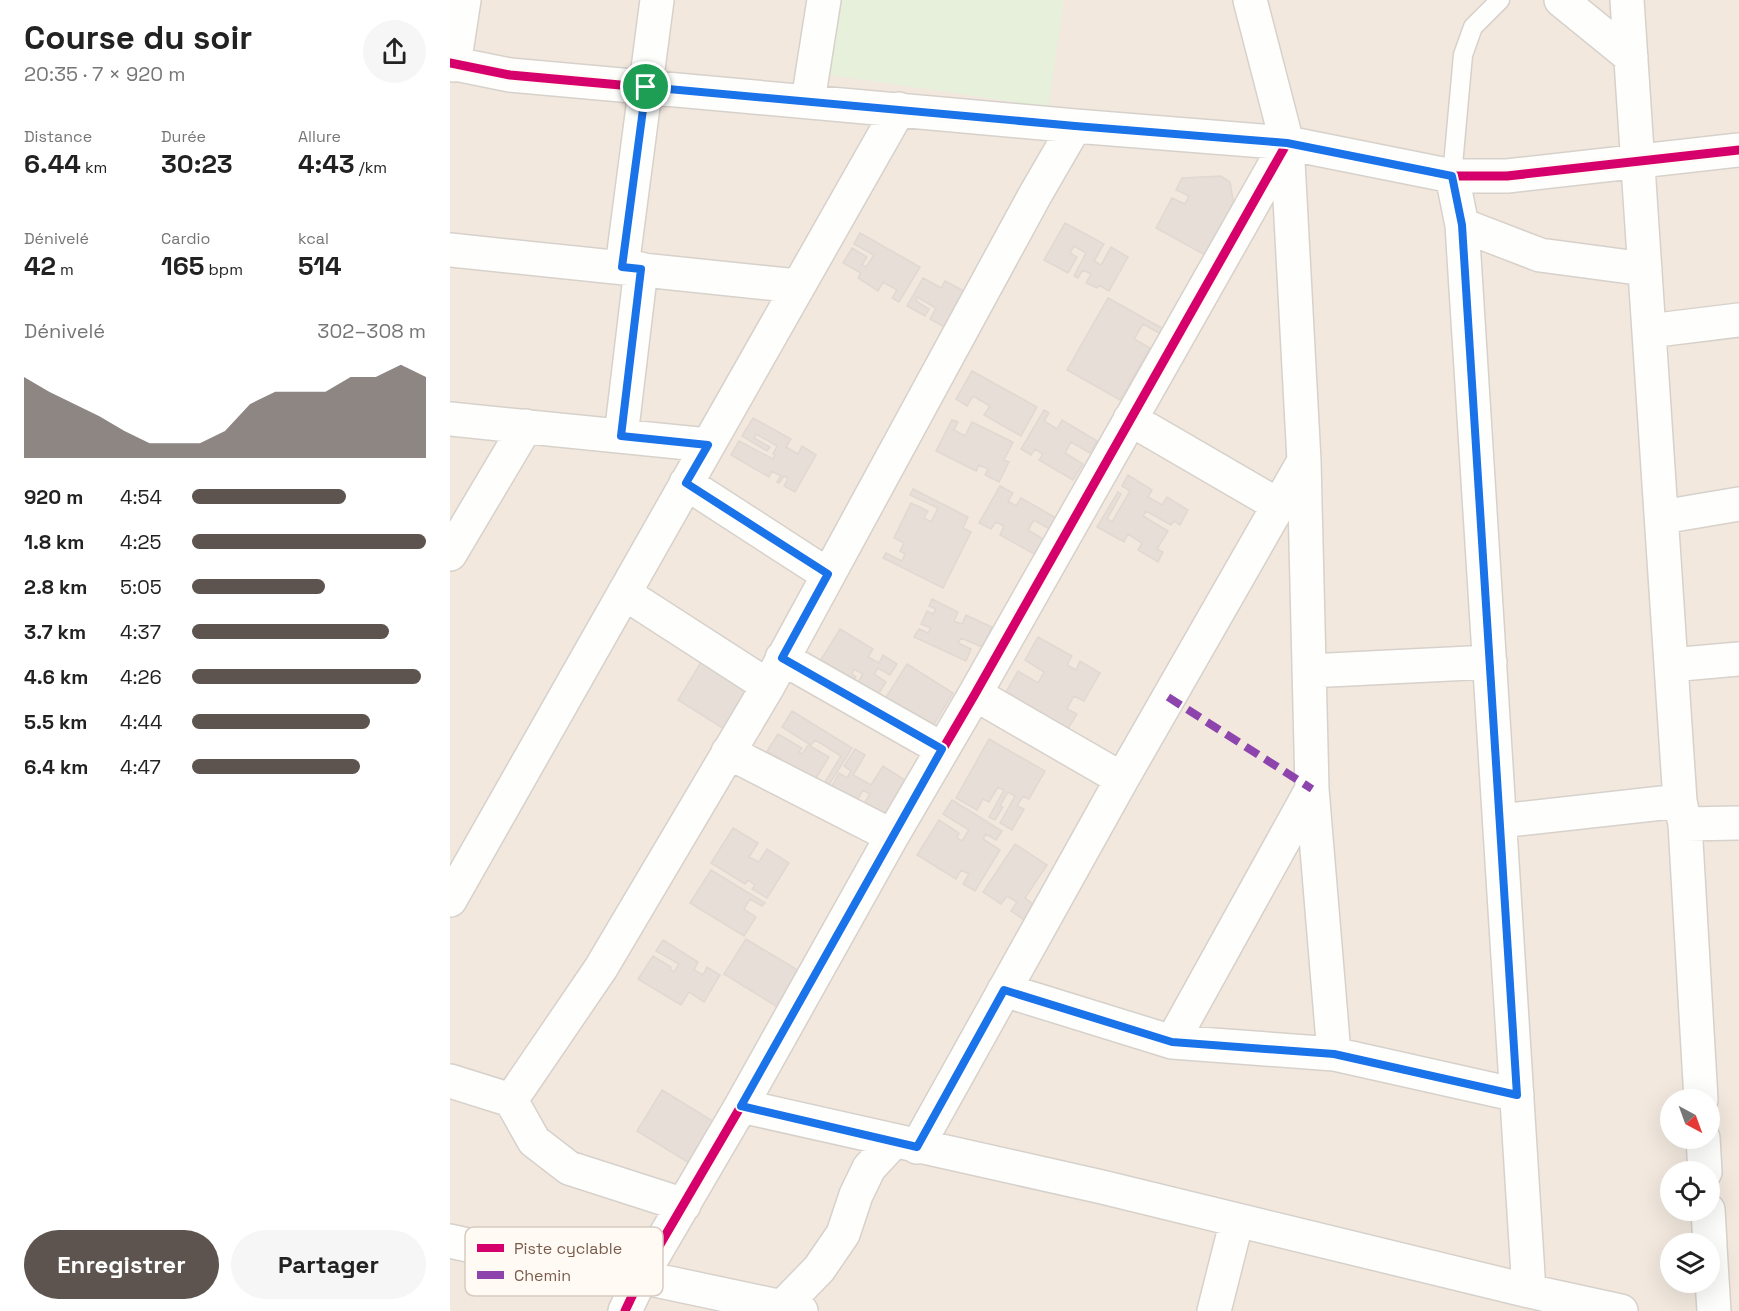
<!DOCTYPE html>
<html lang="fr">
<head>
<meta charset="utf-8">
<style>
	body { margin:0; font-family:"Space Grotesk",sans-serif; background:#f6f6f6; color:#222; height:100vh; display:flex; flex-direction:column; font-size:22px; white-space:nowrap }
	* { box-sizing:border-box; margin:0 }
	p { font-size:20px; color:#767676 }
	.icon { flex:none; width:33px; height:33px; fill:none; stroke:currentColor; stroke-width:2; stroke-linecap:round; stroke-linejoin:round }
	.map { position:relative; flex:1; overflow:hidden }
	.side { display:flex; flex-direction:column; background:#fff; width:450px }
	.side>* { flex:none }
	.needle { width:39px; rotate:139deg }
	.fabs { position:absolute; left:1210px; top:1089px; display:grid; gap:12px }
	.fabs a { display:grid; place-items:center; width:60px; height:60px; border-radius:50%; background:#fff; box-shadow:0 6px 24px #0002; font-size:30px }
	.pin { position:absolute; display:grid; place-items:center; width:51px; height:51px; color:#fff; margin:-26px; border:3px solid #fff; border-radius:50%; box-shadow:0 2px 6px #0007 }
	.round { display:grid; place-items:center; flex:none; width:63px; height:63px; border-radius:32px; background:#f6f6f6 }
	.head { display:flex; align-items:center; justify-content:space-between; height:102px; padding:0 24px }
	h1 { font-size:33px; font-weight:700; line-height:45px }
	.stats { display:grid; grid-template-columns:repeat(3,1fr); gap:9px; height:102px; padding:6px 24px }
	.stats div { display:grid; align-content:center }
	.stats b { font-size:26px; font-weight:700 }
	.stats small { font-size:16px; font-weight:400 }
	.stats p { font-size:16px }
	.chart { height:168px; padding:12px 24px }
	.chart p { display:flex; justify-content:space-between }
	.chart svg { width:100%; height:108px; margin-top:6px; fill:#5d544f; opacity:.7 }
	.primary-button { display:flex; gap:12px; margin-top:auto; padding:12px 24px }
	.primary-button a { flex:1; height:69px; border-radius:36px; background:#5d544f; color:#fff; font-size:24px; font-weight:700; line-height:69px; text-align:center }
	.primary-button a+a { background:#f6f6f6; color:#222 }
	ul { padding:0 24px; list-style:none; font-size:20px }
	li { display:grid; grid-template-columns:96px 72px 1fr; align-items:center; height:45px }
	li i { height:15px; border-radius:8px; background:#5d544f }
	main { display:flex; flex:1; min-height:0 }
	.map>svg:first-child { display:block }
</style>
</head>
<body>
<main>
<section class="side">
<div class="head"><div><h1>Course du soir</h1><p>20:35 · 7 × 920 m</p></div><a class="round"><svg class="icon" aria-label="share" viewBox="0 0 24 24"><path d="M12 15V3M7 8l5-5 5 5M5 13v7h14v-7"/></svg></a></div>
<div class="stats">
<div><p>Distance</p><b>6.44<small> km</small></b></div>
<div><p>Durée</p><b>30:23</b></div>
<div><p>Allure</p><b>4:43<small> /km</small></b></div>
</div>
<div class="stats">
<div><p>Dénivelé</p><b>42<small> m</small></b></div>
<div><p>Cardio</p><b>165<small> bpm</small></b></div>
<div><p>kcal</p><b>514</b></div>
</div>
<div class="chart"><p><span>Dénivelé</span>302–308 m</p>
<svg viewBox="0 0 160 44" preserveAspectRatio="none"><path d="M0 44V11L10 17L20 22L30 27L40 33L50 38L60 38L70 38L80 33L90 22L100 17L110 17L120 17L130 11L140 11L150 6L160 11V44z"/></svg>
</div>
<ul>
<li><b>920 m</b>4:54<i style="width:66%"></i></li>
<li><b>1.8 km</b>4:25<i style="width:100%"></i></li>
<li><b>2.8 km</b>5:05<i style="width:57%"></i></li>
<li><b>3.7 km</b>4:37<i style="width:84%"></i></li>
<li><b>4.6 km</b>4:26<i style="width:98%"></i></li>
<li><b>5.5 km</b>4:44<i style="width:76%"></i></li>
<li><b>6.4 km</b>4:47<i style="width:72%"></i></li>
</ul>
<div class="primary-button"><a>Enregistrer</a><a>Partager</a></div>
</section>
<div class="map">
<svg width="1289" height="1311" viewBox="0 0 1289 1311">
	<rect width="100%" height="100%" fill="#f9f5f0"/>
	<path fill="#f2e8de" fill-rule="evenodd" d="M0,0h1289v1311h-1289zM1221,1100h39v38h-39zM1221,1172h39v38h-39zM1221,1244h39v38h-39z"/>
	<path fill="#e7f0db" d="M391,0h223l-16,107 -218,-32z"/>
	<path fill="#e6ded7" stroke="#e2d8d2" stroke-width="1.5" d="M771,176l9,6 4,23 -27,51 -51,-28 16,-30 13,6 4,-8 -13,-6 6,-12z
		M615,223l39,21 -10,17 7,4 10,-18 17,10 -19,34 -10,-6 -2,3 -11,-5 5,-9 -8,-4 -5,8 -4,-2 12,-23 -12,-7 -4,7 7,4 -9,16 -24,-13z
		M410,233l60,34 -21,35 -7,-4 5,-8 -14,-8 -5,9 -20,-13 3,-5 -18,-10 9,-15 15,9 -5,8 4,2 8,-12 -20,-11z
		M473,278l18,10 4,-7 25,13 -4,7 -7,-3 -4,7 6,3 -11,22 -20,-11 6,-11 -19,-11 -1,4 13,8 -4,7 -18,-10z
		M658,298l54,30 -3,5 -16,-9 -9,15 16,9 -30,52 -53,-30z
		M522,371l65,36 -16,29 -37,-21 6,-9 -17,-10 -6,10 -11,-7z
		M594,410l5,3 -5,8 13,8 5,-9 35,21 -7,12 -19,-11 -6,11 18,11 -10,16 -34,-20 4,-6 -8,-5 -4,6 -10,-6z
		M303,418l38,21 -5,8 12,7 4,-8 14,9 -21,37 -11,-6 4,-8 -4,-2 -5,7 -2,-1 4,-6 -9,-5 -3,6 -38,-22 8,-14 34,18 2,-4 -2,-1 4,-8 -21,-12 -2,4 16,9 -3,4 -25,-15z
		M502,420l6,2 -4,8 11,6 7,-14 41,20 -9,18 5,2 -10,20 -14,-7 3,-6 -9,-4 -3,6 -40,-20z
		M678,475l24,15 -4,7 14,8 5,-8 21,13 -8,15 -6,-4 -3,4 -25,-14 -3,5 25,15 -11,18 6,3 -5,10 -20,-12 4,-7 -14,-9 -4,8 -27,-15 21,-35 3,2 -14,25 5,3 18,-31 -8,-5z
		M550,486l13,7 -5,8 8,5 5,-8 37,21 -7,11 -17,-10 -6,10 17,10 -9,15 -36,-20 4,-9 -8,-4 -5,7 -12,-6z
		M463,489l55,28 -5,11 8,4 -28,56 -60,-30 3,-5 16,8 3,-7 -5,-3 4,-8 -10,-5 17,-35 17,8 -4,7 7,4 7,-14 -28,-13z
		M482,599l26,13 -4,9 8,3 4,-9 26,12 -10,20 -21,-9 -3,5 13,6 -5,12 -52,-24 5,-8 9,4 3,-5 -10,-4 6,-13 6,3 3,-5 -7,-3z
		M390,629l33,20 -5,8 11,6 4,-8 14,9 -7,11 -12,-7 -4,6 12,8 -12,19 -20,-12 9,-15 -9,-5 -2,5 4,3 -6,9 -33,-20z
		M588,637l34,19 -5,9 9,5 4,-9 20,12 -16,28 -10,-5 -7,13 10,5 -13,21 -62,-36 16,-28 20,12 6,-11 -19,-12z
		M253,659l55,34 -26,41 -54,-34z
		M457,664l46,29 -26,43 -47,-29z
		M342,711l60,37 -25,40 -4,-3 18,-29 -19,-12 -7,-4 -5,6 19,11 -14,23 -48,-29 11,-17 24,14 -3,4 3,2 7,-10 -27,-17z
		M539,739l56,32 -16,28 -6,-3 -6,10 7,3 -12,21 -12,-7 15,-27 -7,-4 -8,14 3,1 -8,13 -6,-3 15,-27 -6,-3 -9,15 -6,-3 -6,11 -21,-12z
		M405,749l10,6 -12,20 18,10 12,-19 25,16 -23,37 -22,-14 7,-11 -7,-4 -6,11 -25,-15 7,-13 8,5 4,-7 -7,-5z
		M502,800l50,31 -6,9 -10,-6 -3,5 17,11 -25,41 -12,-7 6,-10 -8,-4 -5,9 -39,-24 22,-35 20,13 -2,5 5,3 7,-11 -26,-16z
		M283,828l25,15 -9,14 10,5 8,-13 22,14 -22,35 -15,-9 3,-4 -7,-5 -3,4 -34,-21z
		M565,844l32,21 -22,33 8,6 22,-33 -23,54 -21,-14 6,-9 -10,-6 -6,8 -18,-12z
		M261,870l54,33 -3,3 -12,-7 -6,10 12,8 -12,19 -54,-33z
		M296,939l55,33 -22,36 -55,-34z
		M213,940l35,22 -4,8 9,5 4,-8 13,8 -16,27 -15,-10 -8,13 -43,-26 15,-23 18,11 -1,2 4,3 5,-8 -23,-13z
		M212,1090l57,35 -25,41 -57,-35z"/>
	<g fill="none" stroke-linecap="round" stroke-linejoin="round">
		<defs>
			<path id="lane" d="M1002,176l11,-121 10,-28 27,-27"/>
			<path id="street" d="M800,0l37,143 17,318 8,328 22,265
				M1111,0l70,57
				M1177,0l53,801 5,23 16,276
				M0,63l60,12 565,51 212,17 165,33h55l232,-26
				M4,65l10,-65
				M358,101l16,-101
				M1002,176l10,49 67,1066
				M1012,225l78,30 105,14
				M0,250l347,36
				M172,267l35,-267
				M1199,331l90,-11
				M0,419l258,26
				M680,419l148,86
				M171,436l20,-167
				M236,483l142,92
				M1212,517l77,-13
				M0,554l76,-128
				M174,593l144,93
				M332,658l160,91
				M1221,665l68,-6
				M859,671l181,-9
				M525,694l147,85
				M278,752l164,84
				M1050,821l180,-20
				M1235,824l54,-1
				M0,900l449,-791
				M554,990l168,52 162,12 183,41
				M722,1042l140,-253
				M0,1081l61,19 23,41 35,27 115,37
				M61,1100l90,-132 167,-282 267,-491 40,-69
				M291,1106l361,81 427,104 92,20
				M1253,1138l2,34
				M467,1147l205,-368 182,-318
				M1258,1210l2,34
				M0,1241l158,35 33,1 160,34
				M1260,1247l4,64
				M332,1307l37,-38 24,-35 13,-39 13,-27 25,-27
				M175,1311l16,-34 100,-171 151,-270 83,-142 312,-551
				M764,1311l23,-91"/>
		</defs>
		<use href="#lane" stroke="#d7d1cb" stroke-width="21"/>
		<use href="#street" stroke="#d7d1cb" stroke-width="36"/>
		<use href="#lane" stroke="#fefefd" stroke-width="18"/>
		<use href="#street" stroke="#fefefd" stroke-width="33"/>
		<path stroke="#8e44ad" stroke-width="8" stroke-dasharray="15 8" stroke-linecap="butt" d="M718,697l144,92"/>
		<defs>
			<path id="cycleway" d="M0,63l60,12 565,51 212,17 165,33h55l232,-26
				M175,1311l16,-34 100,-171 151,-270 83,-142 312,-551"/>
		</defs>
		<use href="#cycleway" stroke="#fffaf3" stroke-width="13"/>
		<use href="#cycleway" stroke="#d6006c" stroke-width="9"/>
	</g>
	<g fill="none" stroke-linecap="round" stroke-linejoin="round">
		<defs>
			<path id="route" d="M196,87l429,39 212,17 165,33 10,49 55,870 -183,-41 -162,-12 -168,-52 -87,157 -176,-41 201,-357 -160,-91 46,-84 -142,-91 22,-38 -87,-9 20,-167 -19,-2z"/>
		</defs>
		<use href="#route" stroke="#fff" stroke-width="12"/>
		<use href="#route" stroke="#1a73e8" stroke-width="8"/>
	</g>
	<rect x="15" y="1227" width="198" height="69" rx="9" fill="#fffaf3" stroke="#d7cbc1" stroke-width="1.5"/>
	<rect x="27" y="1244" width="27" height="8" fill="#d6006c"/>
	<rect x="27" y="1271" width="27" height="8" fill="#8e44ad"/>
	<g font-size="16" fill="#7a5c4d">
		<text x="64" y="1254">Piste cyclable</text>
		<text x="64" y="1281">Chemin</text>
	</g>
</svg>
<div class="fabs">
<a><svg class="needle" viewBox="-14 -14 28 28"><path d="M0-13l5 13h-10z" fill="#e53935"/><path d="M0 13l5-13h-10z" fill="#767676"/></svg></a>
<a><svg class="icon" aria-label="locate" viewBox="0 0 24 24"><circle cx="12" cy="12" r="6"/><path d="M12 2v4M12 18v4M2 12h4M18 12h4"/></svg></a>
<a><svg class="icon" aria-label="layers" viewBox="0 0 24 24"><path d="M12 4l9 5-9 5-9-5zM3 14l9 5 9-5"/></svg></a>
</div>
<div class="pin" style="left:196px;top:87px;background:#1e9e55"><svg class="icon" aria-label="arrive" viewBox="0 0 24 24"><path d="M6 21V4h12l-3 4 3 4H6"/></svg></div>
</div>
</main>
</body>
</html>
